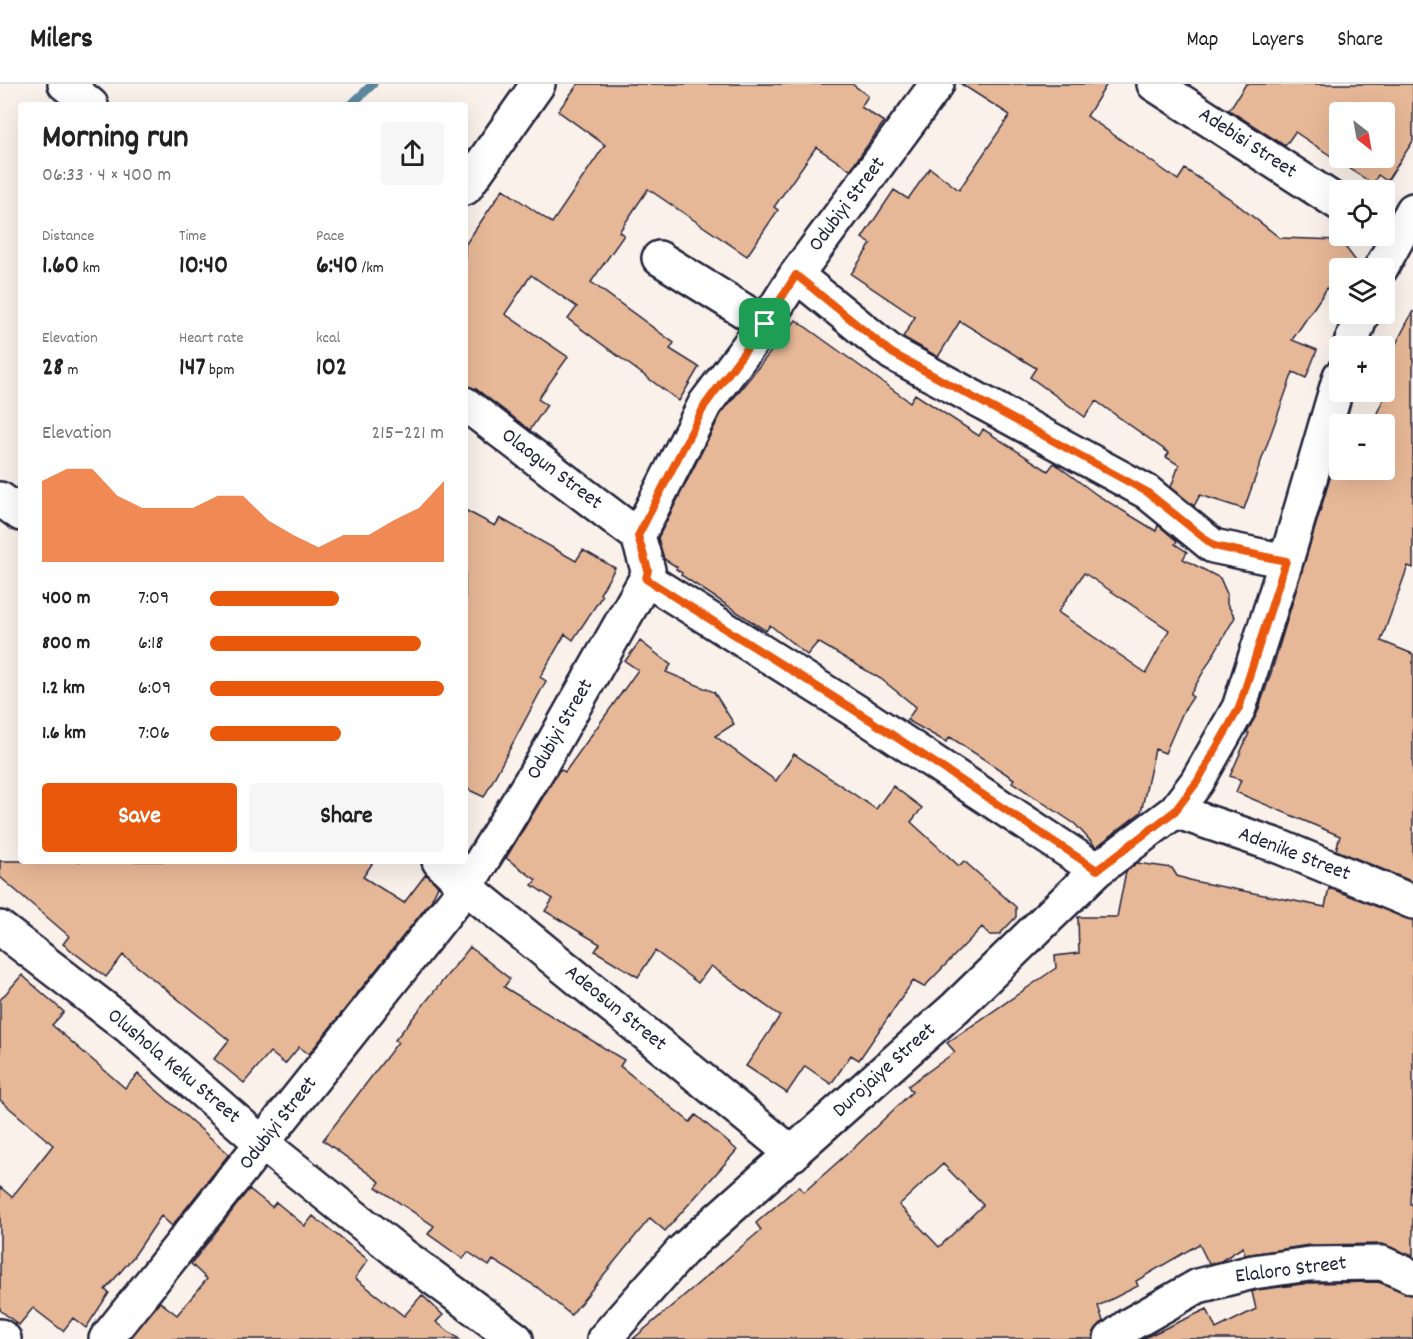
<!DOCTYPE html>
<html lang="en">
<head>
<meta charset="utf-8">
<style>
	body { margin:0; font-family:Dekko,sans-serif; background:#f6f6f6; color:#222; height:100vh; display:flex; flex-direction:column; font-size:22px; white-space:nowrap }
	* { box-sizing:border-box; margin:0 }
	p { font-size:20px; color:#767676 }
	.icon { flex:none; width:33px; height:33px; fill:none; stroke:currentColor; stroke-width:2; stroke-linecap:round; stroke-linejoin:round }
	.map { position:relative; flex:1; overflow:hidden }
	.details { position:absolute; left:18px; top:18px; width:450px; height:762px; display:flex; flex-direction:column; background:#fff; border-radius:6px; box-shadow:0 6px 24px #0002 }
	.details>* { flex:none }
	.needle { width:39px; rotate:149deg }
	.fabs { position:absolute; left:1329px; top:18px; display:grid; gap:12px }
	.fabs a { display:grid; place-items:center; width:66px; height:66px; border-radius:6px; background:#fff; box-shadow:0 6px 24px #0002; font-size:30px }
	.pin { position:absolute; display:grid; place-items:center; width:51px; height:51px; color:#fff; margin:-26px; border-radius:12px; box-shadow:0 3px 9px #0006 }
	.round { display:grid; place-items:center; flex:none; width:63px; height:63px; border-radius:6px; background:#f6f6f6 }
	.overview { display:flex; align-items:center; justify-content:space-between; height:102px; padding:0 24px }
	h1 { font-size:33px; font-weight:700; line-height:45px }
	.stats { display:grid; grid-template-columns:repeat(3,1fr); gap:9px; height:102px; padding:6px 24px }
	.stats div { display:grid; align-content:center }
	.stats b { font-size:26px; font-weight:700 }
	.stats small { font-size:16px; font-weight:400 }
	.stats p { font-size:16px }
	.chart { height:168px; padding:12px 24px }
	.chart p { display:flex; justify-content:space-between }
	.chart svg { width:100%; height:108px; margin-top:6px; fill:#ea580c; opacity:.7 }
	.primary-button { display:flex; gap:12px; margin-top:auto; padding:12px 24px }
	.primary-button a { flex:1; height:69px; border-radius:6px; background:#ea580c; color:#fff; font-size:24px; font-weight:700; line-height:69px; text-align:center }
	.primary-button a+a { background:#f6f6f6; color:#222 }
	ul { padding:0 24px; list-style:none; font-size:20px }
	li { display:grid; grid-template-columns:96px 72px 1fr; align-items:center; height:45px }
	li i { height:15px; border-radius:8px; background:#ea580c }
	header { display:flex; align-items:center; gap:36px; box-sizing:border-box; height:84px; padding:0 30px; background:#fff; border-bottom:2px solid #e0e0e0 }
	header strong { font-size:28px }
	nav { display:flex; gap:33px; margin-inline-start:auto; font-size:21px }
	.map>svg:first-child { display:block }
</style>
</head>
<body>
<header>
<strong>Milers</strong>
<nav><a>Map</a><a>Layers</a><a>Share</a></nav>
</header>
<div class="map">
<svg width="1413" height="1255" viewBox="0 0 1413 1255">
	<rect width="100%" height="100%" fill="#faf1ea"/>
	<filter id="ink" filterUnits="userSpaceOnUse"><feTurbulence type="fractalNoise" baseFrequency=".0167" numOctaves="2"/><feDisplacementMap in="SourceGraphic" scale="12" xChannelSelector="R" yChannelSelector="G"/><feConvolveMatrix kernelMatrix="1 2 1 2 8 2 1 2 1" color-interpolation-filters="sRGB"/></filter>
	<g filter="url(#ink)">
		<g fill="none" stroke-linecap="round" stroke-linejoin="round">
			<path stroke="#5b889e" stroke-width="9" d="M351,21l22,-21"/>
		</g>
		<path fill="#e7b897" stroke="#22223b" stroke-width="1.5" fill-rule="evenodd" d="M578,0h274l16,12 -7,11 23,15 -34,48 -34,-23 -42,60 4,3 -31,46 -99,-67 -29,43 5,3 -33,47 83,61 -4,6 29,18 -20,34 -111,-82 9,-12 -46,-32 -26,39 63,43 -30,42 9,6 -17,25 -54,-41 -11,-3v-141l38,-56 49,34 53,-78 -47,-34z
			M961,0h146l-20,32 91,64 7,-11 44,29 51,40 60,2 19,25 -4,3h-15v12l-4,-5 -44,65 25,10 -11,28 -13,-6 -49,137 -44,-14 -6,11 -23,-19 8,-22 -13,-8 3,-4 -73,-52 -11,16 -55,-40 6,-9 -76,-47 -22,36 -35,-20 12,-20 -64,-43 20,-30 -9,-6 32,-48 14,9 22,-31 29,22 51,-75z
			M1246,0h167v57l-26,40 -9,-6 -5,9 -78,-52 -10,14 -56,-36zM1340,28h44v46h-44z
			M1413,227v257l-5,-2 -27,75 32,13v228l-77,-32 4,-14 -104,-44 5,-12 -11,-4 19,-43 -2,-1 10,-18 15,-44 68,-225v25h44v-46h-12l21,-46 -9,-5v-6z
			M796,236l114,82 5,-8 64,42 4,-7 65,42 6,-8 43,32 59,36 2,-6 19,16 -2,3 12,8 -4,7 37,19 7,16v10l8,13 -45,78 3,2 -10,15 -18,41 -10,-4 -14,63 -45,35 -21,-23 -63,-42 2,-3 -64,-42 -4,5 -39,-22 9,-13 -35,-28 -63,-37 -11,13 -37,-30 -4,6 -85,-56 1,-2 -6,-4 1,-2 -13,-8 -6,-21 63,-124zM1084,489l85,57 -23,43 -88,-61z
			M465,426l30,16 5,-8 76,43 7,-11 32,18 -15,26 2,2 -29,44 -8,-6 -25,43 6,4 -62,116 -19,-9z
			M640,557l31,24 -5,7 48,20 20,32 -19,12 61,45 18,-27 82,55 17,-23 29,22 -11,14 48,44 5,-5 52,46v10l-17,18h-9l-8,-8 -58,60 -11,-6 -54,79 -8,-5 -20,29 -26,-18 -18,27 -41,-27 34,-50 -69,-50 -13,17 -43,-32 -17,26 -43,-26 5,-7 -55,-33 8,-12 -21,-14 4,-5 -30,-22 54,-89 5,3 73,-102 -13,-9z
			M0,777h374l-11,16 41,26 22,-29 12,12 -7,15 -122,153 -10,-7 -14,17 -15,-12 -26,31 -30,-24 15,-19 -106,-85 -17,22 -43,-33 6,-8 -69,-59z
			M1137,779l35,5 5,8 16,5 132,26 4,-19 84,32v225l-3,59h3v52l-31,-12 -73,1 -64,10 -2,-8 -22,14 -12,3 -10,-20 -63,37 2,5 -40,20 5,15 -9,10 -1,8h-460l128,-109 -5,-7 43,-37 5,6 53,-47 55,-53 -4,-6 47,-34 -8,-9 109,-75 -1,-12 24,-3 -1,-36h39l9,-46zM943,1080l40,41 -44,42 -40,-42z
			M470,863l40,32 -6,8 120,73 -4,6 70,56 6,-7 41,35 -72,81 -15,-13 -79,97 -34,-28 -44,-27 -4,6 -21,-14 -5,7 -35,-25 6,-8 -58,-39 4,-5 -57,-42 75,-98 -3,-2z
			M22,891l42,37 -12,13 36,31 37,32 13,-14 91,80 -57,72 -11,-10 -27,40 -29,34 4,3 -23,35 -13,-10 -10,13 -30,-23 -14,17 -19,-15v-123l12,10 41,-52 -53,-45v-100z
			M249,1105l23,18 4,-5 29,24 8,-10 55,44 -13,18 49,38 18,-21 21,20 -7,7 23,17h-329l30,-37 17,13 30,-36 -16,-15z
			M1378,1198l35,13v44h-271l65,-30 9,20 40,-20 -4,-17 5,-2 53,-7z"/>
		<g fill="none" stroke-linecap="round" stroke-linejoin="round">
			<defs>
				<path id="minor" d="M65,0l26,21
					M1154,0l186,120
					M465,104l73,-104
					M659,174l106,66
					M1381,184l32,-58
					M796,191l96,78 255,139 66,54 73,15
					M1350,262l12,-32
					M465,320l173,132
					M0,415l21,15
					M646,495l224,141 227,150
					M1175,727l103,35 135,56
					M439,777l27,26 327,267
					M0,844l129,99 134,117 134,107 119,88
					M0,1252l4,3
					M106,1255l360,-452 76,-124 104,-184 2,-9 -10,-34 67,-132 60,-80 31,-49 141,-191
					M604,1255l78,-88 273,-243 142,-138 78,-59 22,-29 42,-74 47,-147 54,-185
					M1111,1255l18,-14 69,-39 55,-14 56,-8 73,-1 31,14"/>
			</defs>
			<use href="#minor" stroke="#22223b" stroke-width="38"/>
			<use href="#minor" stroke="#fff" stroke-width="33"/>
		</g>
	</g>
	<g fill="none" stroke-linecap="round" stroke-linejoin="round" filter="url(#ink)">
		<defs>
			<path id="route" d="M796,191l96,78 255,139 67,54 72,15 -47,147 -42,74 -22,29 -78,59 -227,-150 -224,-141 2,-9 -10,-34 67,-131 60,-81z"/>
		</defs>
		<use href="#route" stroke="#fff" stroke-width="12"/>
		<use href="#route" stroke="#ea580c" stroke-width="8"/>
	</g>
	<g text-anchor="middle" dominant-baseline="central" stroke-width="5" stroke-linejoin="round" paint-order="stroke">
		<g font-size="21" fill="#22223b" stroke="#fff">
			<text transform="translate(1247 60) rotate(33)">Adebisi Street</text>
			<text transform="translate(848 121) rotate(-53)">Odubiyi Street</text>
			<text transform="translate(551 386) rotate(37)">Olaogun Street</text>
			<text transform="translate(561 646) rotate(-60)">Odubiyi Street</text>
			<text transform="translate(1294 771) rotate(21)">Adenike Street</text>
			<text transform="translate(615 925) rotate(39)">Adeosun Street</text>
			<text transform="translate(173 983) rotate(40)">Olushola Keku Street</text>
			<text transform="translate(885 987) rotate(-42)">Durojaiye Street</text>
			<text transform="translate(279 1040) rotate(-52)">Odubiyi Street</text>
			<text transform="translate(1291 1187) rotate(-7)">Elaloro Street</text>
		</g>
	</g>
</svg>
<div class="fabs">
<a><svg class="needle" viewBox="-14 -14 28 28"><path d="M0-13l5 13h-10z" fill="#e53935"/><path d="M0 13l5-13h-10z" fill="#767676"/></svg></a>
<a><svg class="icon" aria-label="locate" viewBox="0 0 24 24"><circle cx="12" cy="12" r="6"/><path d="M12 2v4M12 18v4M2 12h4M18 12h4"/></svg></a>
<a><svg class="icon" aria-label="layers" viewBox="0 0 24 24"><path d="M12 4l9 5-9 5-9-5zM3 14l9 5 9-5"/></svg></a>
<a>+</a>
<a>−</a>
</div>
<div class="pin" style="left:765px;top:240px;background:#1e9e55"><svg class="icon" aria-label="arrive" viewBox="0 0 24 24"><path d="M6 21V4h12l-3 4 3 4H6"/></svg></div>
<section class="details">
<div class="overview"><div><h1>Morning run</h1><p>06:33 · 4 × 400 m</p></div><a class="round"><svg class="icon" aria-label="share" viewBox="0 0 24 24"><path d="M12 15V3M7 8l5-5 5 5M5 13v7h14v-7"/></svg></a></div>
<div class="stats">
<div><p>Distance</p><b>1.60<small> km</small></b></div>
<div><p>Time</p><b>10:40</b></div>
<div><p>Pace</p><b>6:40<small> /km</small></b></div>
</div>
<div class="stats">
<div><p>Elevation</p><b>28<small> m</small></b></div>
<div><p>Heart rate</p><b>147<small> bpm</small></b></div>
<div><p>kcal</p><b>102</b></div>
</div>
<div class="chart"><p><span>Elevation</span>215–221 m</p>
<svg viewBox="0 0 160 44" preserveAspectRatio="none"><path d="M0 44V11L10 6L20 6L30 17L40 22L50 22L60 22L70 17L80 17L90 27L100 33L110 38L120 33L130 33L140 27L150 22L160 11V44z"/></svg>
</div>
<ul>
<li><b>400 m</b>7:09<i style="width:55%"></i></li>
<li><b>800 m</b>6:18<i style="width:90%"></i></li>
<li><b>1.2 km</b>6:09<i style="width:100%"></i></li>
<li><b>1.6 km</b>7:06<i style="width:56%"></i></li>
</ul>
<div class="primary-button"><a>Save</a><a>Share</a></div>
</section>
</div>
</body>
</html>
